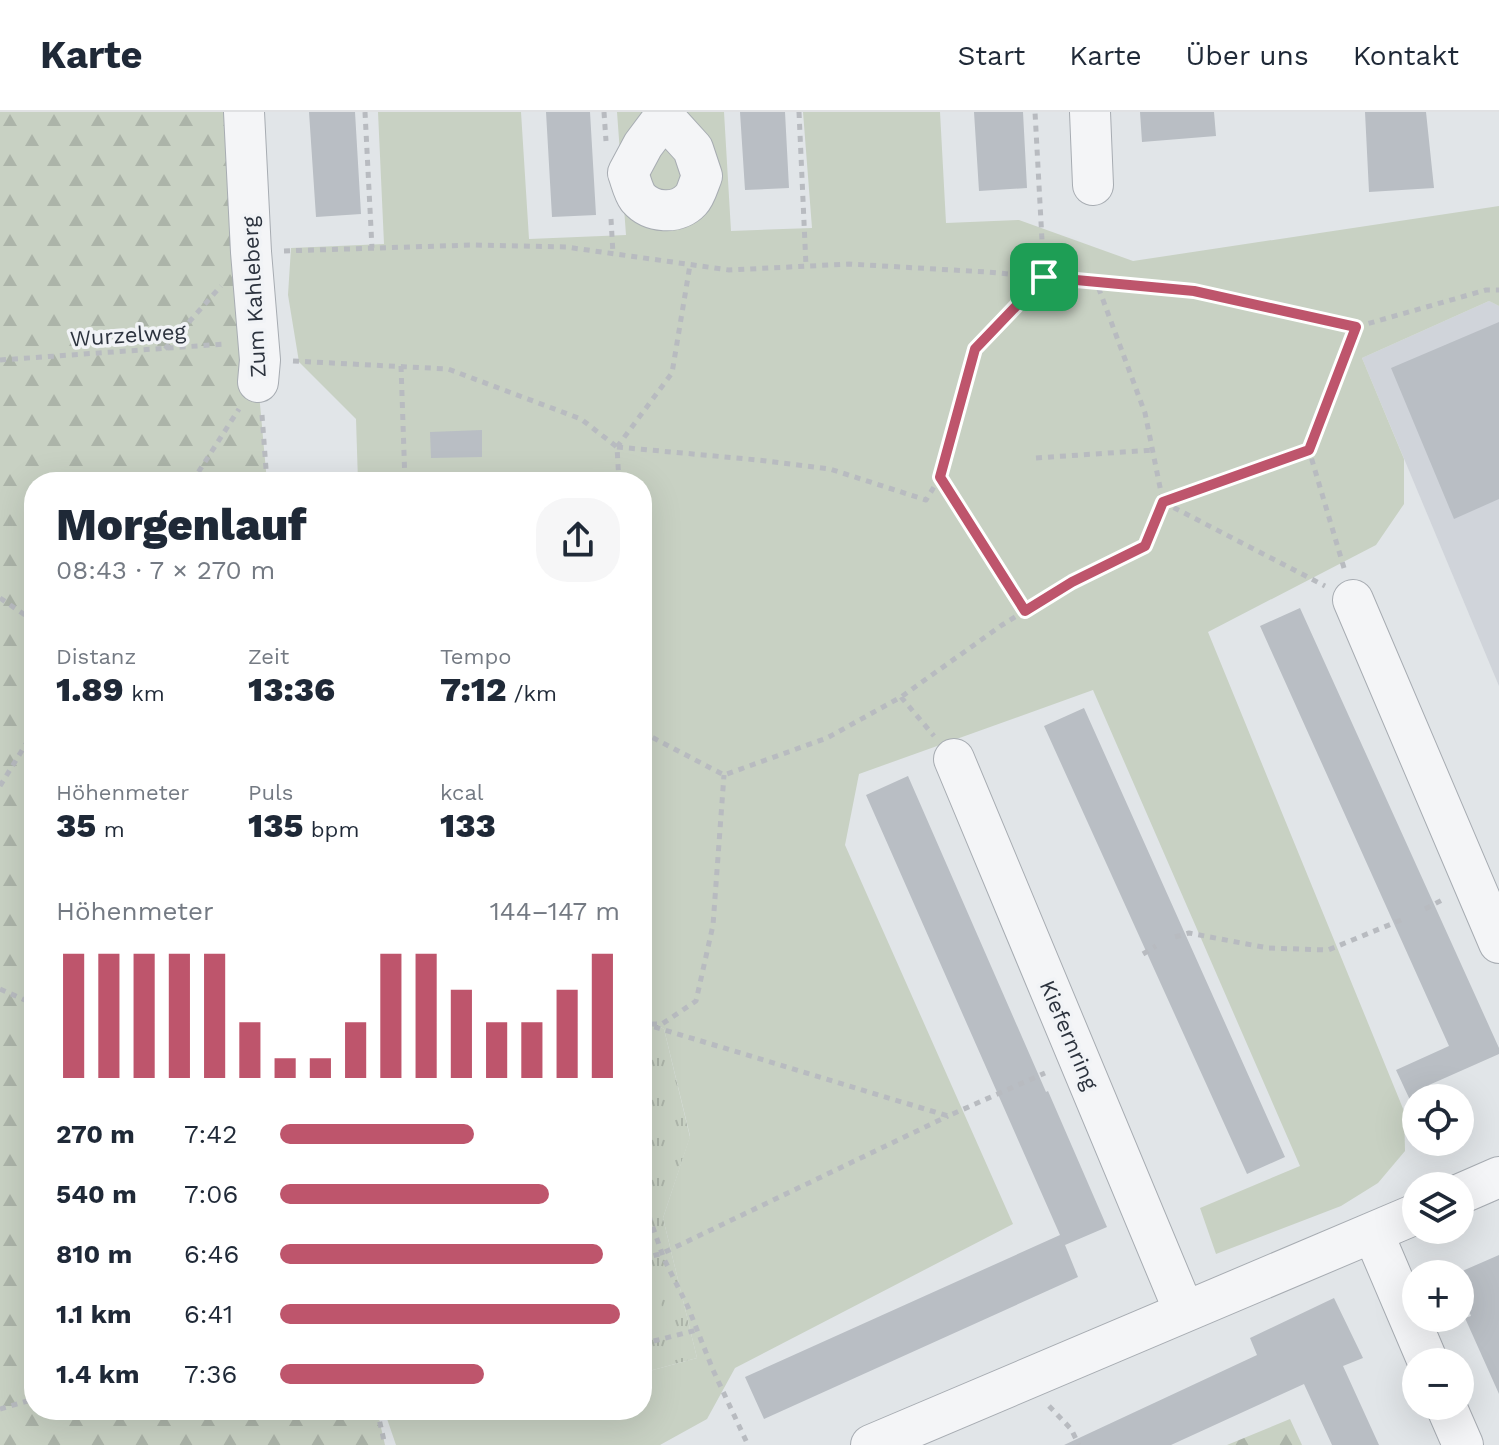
<!DOCTYPE html>
<html lang="de">
<head>
<meta charset="utf-8">
<style>
	body { margin:0; font-family:"Work Sans",sans-serif; background:#f6f6f7; color:#1f2937; height:100vh; display:flex; flex-direction:column; font-size:30px; white-space:nowrap }
	* { box-sizing:border-box; margin:0 }
	p { font-size:26px; color:#747a83 }
	.icon { flex:none; width:44px; height:44px; fill:none; stroke:currentColor; stroke-width:2; stroke-linecap:round; stroke-linejoin:round }
	.map { position:relative; flex:1; overflow:hidden }
	.details { position:absolute; left:24px; top:360px; width:628px; height:948px; display:flex; flex-direction:column; background:#fff; border-radius:32px; box-shadow:0 8px 32px #0002 }
	.details>* { flex:none }
	.tools { position:absolute; left:1402px; top:972px; display:grid; gap:16px }
	.tools a { display:grid; place-items:center; width:72px; height:72px; border-radius:50%; background:#fff; box-shadow:0 8px 32px #0002; font-size:40px }
	.pin { position:absolute; display:grid; place-items:center; width:68px; height:68px; color:#fff; margin:-34px; border-radius:16px; box-shadow:0 4px 12px #0006 }
	.round { display:grid; place-items:center; flex:none; width:84px; height:84px; border-radius:32px; background:#f6f6f7 }
	.overview { display:flex; align-items:center; justify-content:space-between; height:136px; padding:0 32px }
	h1 { font-size:44px; font-weight:800; line-height:60px }
	.stats { display:grid; grid-template-columns:repeat(3,1fr); gap:12px; height:136px; padding:8px 32px }
	.stats div { display:grid; align-content:center }
	.stats b { font-size:34px; font-weight:800 }
	.stats small { font-size:22px; font-weight:400 }
	.stats p { font-size:22px }
	.chart { height:224px; padding:16px 32px }
	.chart p { display:flex; justify-content:space-between }
	.chart svg { width:100%; height:144px; margin-top:8px; stroke:#be556c; stroke-width:6 }
	ul { padding:0 32px; list-style:none; font-size:26px }
	li { display:grid; grid-template-columns:128px 96px 1fr; align-items:center; height:60px }
	li i { height:20px; border-radius:10px; background:#be556c }
	header { display:flex; align-items:center; gap:48px; box-sizing:border-box; height:112px; padding:0 40px; background:#fff; border-bottom:2px solid #e0e1e3 }
	header strong { font-size:38px }
	nav { display:flex; gap:44px; margin-inline-start:auto; font-size:28px }
	.map>svg:first-child { display:block }
</style>
</head>
<body>
<header>
<strong>Karte</strong>
<nav><a>Start</a><a>Karte</a><a>Über uns</a><a>Kontakt</a></nav>
</header>
<div class="map">
<svg width="1499" height="1333" viewBox="0 0 1499 1333">
	<defs>
		<pattern id="grass-tufts" width="24" height="20" patternUnits="userSpaceOnUse" patternTransform="scale(2)"><rect width="24" height="20" fill="#c8d1c3"/><path d="M3 7l-1-3M5 7V3M7 7l1-3M15 17l-1-3M17 17v-4M19 17l1-3" fill="none" stroke="#acb4a9"/></pattern>
		<pattern id="forest-firs" width="22" height="20" patternUnits="userSpaceOnUse" patternTransform="scale(2)"><rect width="22" height="20" fill="#c8d1c3"/><path d="M5 1l3.5 6h-7zM16 11l3.5 6h-7z" fill="#acb4a9"/></pattern>
	</defs>
	<rect width="100%" height="100%" fill="#e1e5e8"/>
	<path fill="#d0d4da" d="M1489,189l10,5v380l-137,-328z"/>
	<path fill="url(#grass-tufts)" d="M642,903l22,14 26,108 -27,81 34,140 -55,15z"/>
	<path fill="url(#forest-firs)" d="M0,0h244l14,270 9,100h-233v928h343l8,35h-385z
		M1290,1307l12,26h-75z"/>
	<path fill="#c8d1c3" d="M378,0h143l8,127 97,-4 -9,-123h107l7,119 81,-3 -9,-116h137l6,111 73,-3 114,41 366,-55v100l-10,-5 -127,57 42,101v45l-28,41 -168,87 196,479 1,40 -27,32 -37,23 -125,48 -16,-46 100,-42 -207,-476 -234,84 -14,71 168,379 -278,144 -28,51 -47,26h-264l-12,-35h258v-37l55,-15 -34,-140 27,-82 -26,-107 -22,-14v-533h-284l-2,-63 -57,-57 -11,-67 3,-47 93,-4z
		M654,1165l14,52 -26,8v-57z"/>
	<path fill="#b9bec4" d="M309,0h46l6,102 -45,3z
		M546,0h44l6,103 -44,2z
		M740,0h45l4,76 -44,2z
		M974,0h49l4,76 -48,3z
		M1140,0h74l2,24 -74,6z
		M1365,0h61l8,76 -65,4z
		M1499,210v177l-45,20 -63,-151z
		M482,318v27l-51,1 -1,-26z
		M1300,496l199,440v6l-70,31 3,6 -22,9 -14,-30 53,-24 -189,-420z
		M1084,596l201,449 -38,17 -203,-448z
		M908,664l138,316 2,-1 59,136 -42,18 13,32 -314,142 -19,-42 315,-142 -194,-440z
		M1499,1143v139l-34,-76 6,-2 -11,-25v-19z
		M1334,1186l29,60 -20,8 36,79h-47l-28,-61 -133,61h-107l193,-90 -7,-17z"/>
	<g fill="none" stroke-linecap="round" stroke-linejoin="round">
		<defs>
			<path id="minor" d="M244,0l7,140 9,108 -2,22
				M663,0l1,5 29,32 9,27c-3,7 -6,19 -11,24 -14,15 -40,13 -53,-2 -5,-7 -7,-17 -10,-25l15,-28 21,-28
				M1090,0l3,73
				M1353,488l146,343
				M954,647l230,552
				M1460,1082l39,-17
				M1373,1121l55,129
				M1446,1294l17,39
				M871,1333l545,-231"/>
		</defs>
		<use href="#minor" stroke="#a7acb2" stroke-width="42"/>
		<path stroke="#b8bbc0" stroke-width="5" stroke-dasharray="6 6" stroke-linecap="butt" d="M365,0l7,136
			M604,0l2,29
			M799,0l7,154
			M611,107l2,35
			M284,139l188,-6 94,2 163,23 120,-6 138,8 207,19 162,36 130,-37h13
			M165,237l56,-63
			M0,248l225,-16
			M293,249l155,8 133,50 36,28 2,35
			M401,254l4,116
			M262,303l5,67
			M617,335l141,13 72,9 96,31 14,-23 35,-128 69,-72 -9,-165
			M617,335l55,-74 18,-108
			M1036,346l117,-8
			M940,365l85,134
			M192,370l47,-73
			M1163,390l162,84
			M1163,390l146,-52
			M1344,456l-35,-118 47,-123
			M0,486l34,23
			M901,585l33,39
			M642,620l82,43 103,-37 74,-41 101,-72 70,-43 73,-36 18,-44 -18,-89 -49,-132
			M0,674l34,-55
			M1425,797l19,-10
			M1175,825l14,-4 79,15 60,2 78,-32
			M1143,842l13,-8
			M0,877l34,15
			M651,912h11l34,-23 17,-76 11,-150
			M642,926l3,-14 303,92 97,-43
			M642,1068l8,39 14,40 24,48 25,63 35,75
			M642,1147l21,-6 285,-137
			M642,1232l55,-14
			M1049,1294l22,23 8,16
			M0,1297l34,-10
			M377,1298l8,35"/>
		<use href="#minor" stroke="#f4f5f7" stroke-width="40"/>
	</g>
	<g fill="none" stroke-linecap="round" stroke-linejoin="round">
		<defs>
			<path id="route" d="M1044,165l150,14 162,36 -47,123 -146,52 -18,44 -73,36 -47,29 -85,-134 35,-128z"/>
		</defs>
		<use href="#route" stroke="#fff" stroke-width="16"/>
		<use href="#route" stroke="#be556c" stroke-width="10"/>
	</g>
	<g text-anchor="middle" dominant-baseline="central" stroke-width="7" stroke-linejoin="round" paint-order="stroke">
		<g font-size="22" fill="#2c333e" stroke="#f1f3f6">
			<text transform="translate(254 185) rotate(-93)">Zum Kahleberg</text>
			<text transform="translate(128 223) rotate(-4)">Wurzelweg</text>
			<text transform="translate(1069 923) rotate(67)">Kiefernring</text>
		</g>
	</g>
</svg>
<div class="tools">
<a><svg class="icon" aria-label="locate" viewBox="0 0 24 24"><circle cx="12" cy="12" r="6"/><path d="M12 2v4M12 18v4M2 12h4M18 12h4"/></svg></a>
<a><svg class="icon" aria-label="layers" viewBox="0 0 24 24"><path d="M12 4l9 5-9 5-9-5zM3 14l9 5 9-5"/></svg></a>
<a>+</a>
<a>−</a>
</div>
<div class="pin" style="left:1044px;top:165px;background:#1e9e55"><svg class="icon" aria-label="arrive" viewBox="0 0 24 24"><path d="M6 21V4h12l-3 4 3 4H6"/></svg></div>
<section class="details">
<div class="overview"><div><h1>Morgenlauf</h1><p>08:43 · 7 × 270 m</p></div><a class="round"><svg class="icon" aria-label="share" viewBox="0 0 24 24"><path d="M12 15V3M7 8l5-5 5 5M5 13v7h14v-7"/></svg></a></div>
<div class="stats">
<div><p>Distanz</p><b>1.89<small> km</small></b></div>
<div><p>Zeit</p><b>13:36</b></div>
<div><p>Tempo</p><b>7:12<small> /km</small></b></div>
</div>
<div class="stats">
<div><p>Höhenmeter</p><b>35<small> m</small></b></div>
<div><p>Puls</p><b>135<small> bpm</small></b></div>
<div><p>kcal</p><b>133</b></div>
</div>
<div class="chart"><p><span>Höhenmeter</span>144–147 m</p>
<svg viewBox="0 0 160 44" preserveAspectRatio="none"><path d="M5 44V6M15 44V6M25 44V6M35 44V6M45 44V6M55 44V27M65 44V38M75 44V38M85 44V27M95 44V6M105 44V6M115 44V17M125 44V27M135 44V27M145 44V17M155 44V6"/></svg>
</div>
<ul>
<li><b>270 m</b>7:42<i style="width:57%"></i></li>
<li><b>540 m</b>7:06<i style="width:79%"></i></li>
<li><b>810 m</b>6:46<i style="width:95%"></i></li>
<li><b>1.1 km</b>6:41<i style="width:100%"></i></li>
<li><b>1.4 km</b>7:36<i style="width:60%"></i></li>
</ul>
</section>
</div>
</body>
</html>
